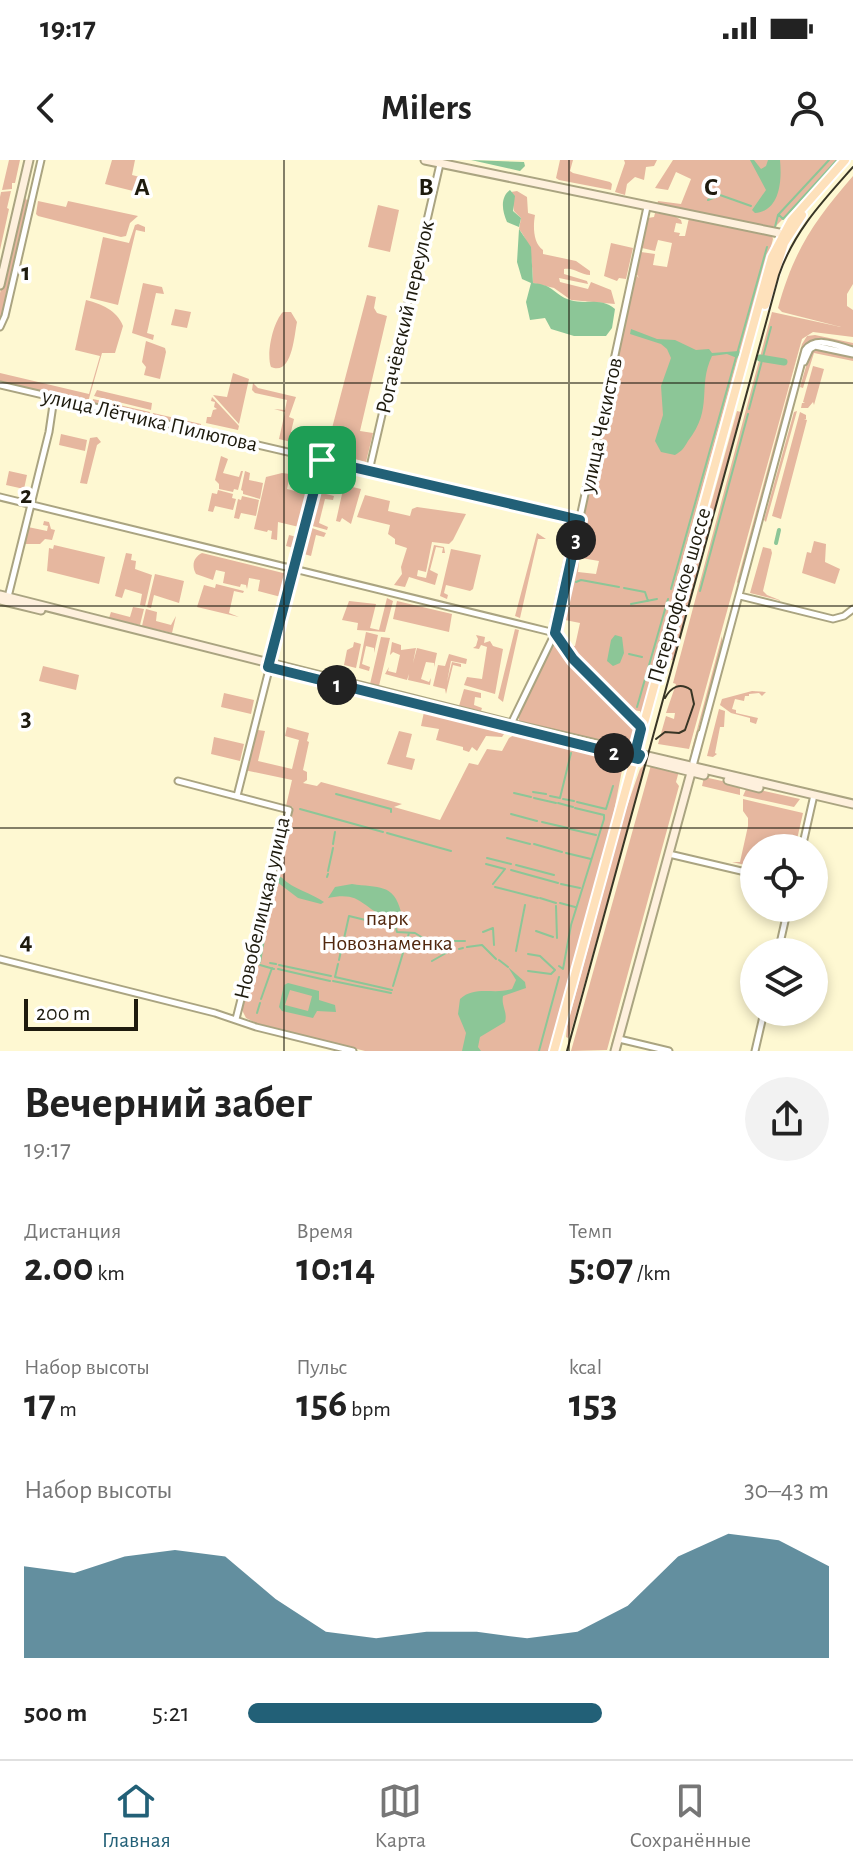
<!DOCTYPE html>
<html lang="ru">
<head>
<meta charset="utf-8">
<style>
	body { margin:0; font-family:"Alegreya Sans",sans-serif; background:#f2f2f2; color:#222; height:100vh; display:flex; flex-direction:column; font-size:30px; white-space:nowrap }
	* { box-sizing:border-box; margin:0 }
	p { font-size:26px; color:#767676 }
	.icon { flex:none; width:44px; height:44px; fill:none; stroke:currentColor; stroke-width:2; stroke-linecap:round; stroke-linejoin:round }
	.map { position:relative; height:891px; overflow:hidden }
	.sheet { display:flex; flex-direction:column; background:#fff; flex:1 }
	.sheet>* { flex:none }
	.buttons { position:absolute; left:740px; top:674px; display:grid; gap:16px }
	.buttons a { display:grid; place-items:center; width:88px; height:88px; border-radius:50%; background:#fff; box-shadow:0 4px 12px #0003; font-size:40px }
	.scale { position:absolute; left:24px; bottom:20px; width:114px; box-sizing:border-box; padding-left:8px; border:4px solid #1e1b0e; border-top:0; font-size:22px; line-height:28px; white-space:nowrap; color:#1e1b0e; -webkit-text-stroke:6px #fff; paint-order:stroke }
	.pin { position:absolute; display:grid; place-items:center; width:68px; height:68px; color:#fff; margin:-34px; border-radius:16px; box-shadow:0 4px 12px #0006 }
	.km { position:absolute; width:40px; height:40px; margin:-20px; border-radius:50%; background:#222; color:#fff; font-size:22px; line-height:40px; text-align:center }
	.round { display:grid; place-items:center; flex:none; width:84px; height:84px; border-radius:42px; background:#f2f2f2 }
	.headline { display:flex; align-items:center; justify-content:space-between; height:136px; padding:0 24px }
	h1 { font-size:44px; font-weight:700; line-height:60px }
	.figures { display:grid; grid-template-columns:repeat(3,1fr); gap:12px; height:136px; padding:8px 24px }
	.figures div { display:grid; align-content:center }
	.figures b { font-size:40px; font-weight:700 }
	.figures small { font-size:22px; font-weight:400 }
	.figures p { font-size:22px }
	.chart { height:224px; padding:16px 24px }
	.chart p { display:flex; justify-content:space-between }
	.chart svg { width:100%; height:144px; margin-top:8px; fill:#226077; opacity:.7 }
	ul { padding:0 24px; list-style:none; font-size:26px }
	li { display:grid; grid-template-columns:128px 96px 1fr; align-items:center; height:60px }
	li i { height:20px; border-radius:10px; background:#226077 }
	.status { display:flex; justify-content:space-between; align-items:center; height:56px; padding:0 40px; background:#fff; direction:ltr }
	.status svg { height:22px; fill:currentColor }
	header { display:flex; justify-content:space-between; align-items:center; height:104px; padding:0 24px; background:#fff; font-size:36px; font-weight:700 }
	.tab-bar { display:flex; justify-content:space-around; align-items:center; height:112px; border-top:2px solid #e0e0e0; background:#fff; font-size:22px; color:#767676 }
	.tab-bar a { display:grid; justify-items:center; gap:4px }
	.tab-bar .selected { color:#226077 }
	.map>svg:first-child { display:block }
</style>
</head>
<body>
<div class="status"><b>19:17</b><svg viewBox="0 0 49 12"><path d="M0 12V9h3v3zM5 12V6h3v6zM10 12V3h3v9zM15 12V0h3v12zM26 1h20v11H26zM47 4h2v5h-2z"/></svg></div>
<header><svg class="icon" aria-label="back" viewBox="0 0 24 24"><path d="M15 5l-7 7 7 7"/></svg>Milers<svg class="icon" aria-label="person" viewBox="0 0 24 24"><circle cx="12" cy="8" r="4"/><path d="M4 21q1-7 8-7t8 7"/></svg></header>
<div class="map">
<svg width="853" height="891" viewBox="0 0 853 891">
	<rect width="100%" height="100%" fill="#fef8d2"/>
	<path fill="#e6b79f" d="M9,0h11l-5,23h-3v6l-10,1z
		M112,0h23l-3,15 8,2 -3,15 -32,-8z
		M560,0h13l-3,11 3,2 37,9 2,2 -1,6 -52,-10 -3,-2z
		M624,0h33l-3,6 -8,1 -2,13 -9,-3 -8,7 -2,11 -10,-3 10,-29z
		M673,0h168l-66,67 -118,-22 1,-4 23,3 10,-25 -15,-7 -8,18 -13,-2z
		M853,16v108l-6,10v12l6,4v27l-40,-5 -11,7 -113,410 -31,-5 8,-28 8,3 1,-6h-9l10,-29 -3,-1 99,-371 69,15 -59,-15 -4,-4c16,-58 36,-87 75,-132z
		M11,31l-4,17 2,1 -9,41v-53l1,-5z
		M517,31l10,6 1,16 7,2c-2,11 -2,28 8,35v4l33,7 14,10v4c-9,0 -16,-8 -26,-6v5l23,7 1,3 -29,-6 1,4 28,7 3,-7 20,8 4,14 -44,-4 -17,-12 -21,-5c-1,-19 -1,-38 -14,-54l2,-11 -7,-7 -3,-19z
		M23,35l6,8 -29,120v-30z
		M38,41l28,6 2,-6 70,15 -8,7 -4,13 -5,1 -83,-21 -2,-2z
		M378,45l21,5 -9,42 -22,-5z
		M655,53l18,2 8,5 1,4 -6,-1 -2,9 6,1 -1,3h6l4,-18 77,16 6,2 1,3 -30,115h-4l-63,229h4l-38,132 -2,-4 -9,-1 -63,-61 -2,-4 9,1 5,-23 -20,-4 15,-58 4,1 -1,10 18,2 3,-13 -24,-4 61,-282 3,3 -3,-5 5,-21 14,2 -2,11 14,2 5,-24 -14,-3 -3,11 -13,-3 6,-30 6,-1z
		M138,64l7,3v5l-9,-2 -18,75 -28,-7 13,-61 26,6 6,-18z
		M611,83l22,5 -7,31 -7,-1 -2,3 -13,-5z
		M143,123l19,4 2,7 -8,-1 -9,40 7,2 -1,5 -21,-7z
		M367,135l9,2 -2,11 3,5 10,3 -27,115 13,2 -7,29 -40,-11z
		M86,140c15,4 31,10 37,26l-8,27h-13l-14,49 -88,-20v-9l89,21 11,-38 -25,-6z
		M175,149l16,3 -4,16 -16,-3z
		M283,152h8l6,10c-3,15 -5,54 -26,45 -5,-13 2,-45 12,-55z
		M815,175l38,8v5l-36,-9 -9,3 -14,44 -3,-1 11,-41 5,-8z
		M146,181l19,7 1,4 -6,27 -16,-4 2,-8 -4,-5z
		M818,188l35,9v4l-39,-8 -11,35 -3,-1 10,-34 2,-3z
		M813,206l11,3 -10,36 -1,-3 -5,6h-7l1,-5h3l-2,-1z
		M233,213l16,6 -10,45 -26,-29 14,2z
		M253,223l5,5 38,9 -7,20 5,2 -3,13 33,8 -1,10 -44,-11 6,-27 -11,-3 11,1 2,-10 -32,-7 -3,-3z
		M790,226l3,1 -54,198 -2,-3z
		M97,230l55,13 -1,7 -57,-14z
		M212,237l27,29 -1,4 -32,-7 1,-6h4l2,-7 4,-1 -3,-2 1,-5 -4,-1z
		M93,239l57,13 -1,5 -57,-13z
		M737,251l4,1 -67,249 -6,-3z
		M797,251l-31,111 -2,-2 30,-108z
		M800,252l6,3v4h-2l3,1 -26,99 -9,-3z
		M153,253l48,11 -1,5 -48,-11z
		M61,274l26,6 -2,11 -26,-6z
		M97,277l4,5 -4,3 -10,39 -7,-1 10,-45z
		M221,296l7,3 -5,14 16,4 2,-6h2l-5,19 -4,-1 -1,3 -14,-3v-5l-4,-4z
		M9,311l18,4 -3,14 -18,-4z
		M245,311l5,2 -1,7 14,3 -3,16 -17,-5v-3l-2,-1z
		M282,313l8,1 -3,15 20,5 2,6 -15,58 -3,-1 3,-9 -8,-2 3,-11 8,2 2,-10 -21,-5 -1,18 -6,-1 1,-8 -4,-1 -1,2 -13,-3 12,-52z
		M322,319l10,2 -6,13 8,2 -1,4 -8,-1 -6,24 9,4 -1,3 -18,-5 11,-44z
		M344,325l17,4 -10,35 -9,-6 -2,4 -4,-1z
		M218,330l15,4 -1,4 4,1 -3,11 -18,-4 -2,6 -5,-1 4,-18 5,1z
		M365,335l25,6 -2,10 22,5 2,-7 5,-2 49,7 -13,26 -4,4 -17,-2 -6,30 -8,-2 -1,6 9,2 8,-33 10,2 1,6h-3l1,-5 -7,-1 -6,23 8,4 -3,11 -26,-8 -4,10 -11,-2 8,-11 -1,-7 6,-19 -12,-4v-5l-7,-5 2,-9 -33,-8z
		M242,336l17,4 -3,16 -15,-3 -2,6 -5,-1 4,-19 3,1z
		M44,361l5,1 2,7 4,1 -3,10 -7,-1 -5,5h-16l4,-17 19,4 1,-5 -5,-1z
		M309,367l17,6 -2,4 -8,-2 -5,21 -7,-2 2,-6 -3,-2z
		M570,369l6,1 -21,95 -6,-1z
		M537,373l9,6h-8l-18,79 -5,-2z
		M814,381l12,3 -1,18 15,7 -5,15 -33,-11 5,-21 4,1z
		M54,385l51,12 -6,27 -52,-13 2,-23 4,1z
		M763,387l8,2 1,4 -9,38 4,4 15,6 -32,-8z
		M451,389l30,6 -8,34 -3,2 -24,-6 -2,8 4,2 -1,4 -7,-3z
		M126,393l6,1 -1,6 5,1 -1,8 17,6 -7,31 -5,-1 2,-11 -17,-5 -3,9 -7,-2z
		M202,393l85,21 -6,23 -23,-6 2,-11 -11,-2 -2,11 -1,-4 -5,-1 -1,3 -17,-4 2,-11 -9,-2 -3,10 -17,-6c-5,-9 -2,-17 6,-21z
		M155,414l29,7 -5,22 -25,-8 -3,13 -4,-1z
		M216,424l28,7 -1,2 -9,-2 -5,22 10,4 -42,-10 7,-22 11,3z
		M387,438l6,3 -8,31 -28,-2 1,-7 -16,-3 7,-19 27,3 -6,24 9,2z
		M397,441l55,13 -3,18 -56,-13z
		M133,447l11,2 -4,16 -31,-7 2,-6 19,5z
		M146,449l11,3 -1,9 15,4 5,-9 -4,17 -30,-7z
		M515,469l4,1 -16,72 -5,-4z
		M366,472l12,3 -4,18v-5l-8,-2 -4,18 8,3 -1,4 -10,-3z
		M476,475l9,2 -1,6 6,-2 3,5 10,3 -8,45 -31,-9 3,-8 15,2 5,-32 -6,-2 -2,4 -6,-1 3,-2 2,-7z
		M722,476v12l-31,106v-2z
		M381,477l9,1 -11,48 -9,-2z
		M354,482l7,2 -5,24 -12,-3 3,-15 6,-3z
		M392,482l9,3v5l15,-2 -3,15 4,-15 20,5 -3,14v-4l-8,-1 -5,17 8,3 2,-4 -1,7 -22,-5 1,-6 -2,6 -22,-6 4,-7 -1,4 8,2 4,-18 -7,-3 -3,3z
		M556,483l80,83 -8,19 -5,3 -104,-27v-8l33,-67z
		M449,494l18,5 -1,5 -15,-3 -4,21 5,-20 9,2v3l-8,-2 -7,29 -1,-5 -12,-3 5,-21 7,1z
		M43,506l36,9 -3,15 -37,-9z
		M464,529l17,4v5l-6,-1 -1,8 8,3 -1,3 -22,-5z
		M752,531l14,1 -4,4 -3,-3 -10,1v2h-4l-1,5 -9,-2 -3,10 4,1v3l22,5 -2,6 -6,-2v-4l-19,-5 -11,-8 2,-6z
		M224,533l30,7 -3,14 -30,-7z
		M719,549l6,2 -1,16h-4l-5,26 2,1 -4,3 -6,-1z
		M424,552l39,9 41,13 -2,3 -16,-1 -9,15 -5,-4 -3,5 -6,-2v-3l-27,-7 3,-11 -18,-3z
		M287,567l22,6 -2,8 2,1 -6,28 4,2v8l-4,3 14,3 4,-4 81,22 -8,3 46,13 29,-57 9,2 9,-16 15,2 7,-13 5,-3 110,25 -17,87 -55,204h-187l-109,-28 -10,-5 -4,-8 51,-203 -7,-1 6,-26 -48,-10 11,-38 3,-2 7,1 -7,30 34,8 7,-29 -14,-4z
		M399,571l13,3 -6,23 9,2 -3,11 -25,-6z
		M214,577l30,7 -4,17 -29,-7z
		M646,603l-74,265 -4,10 -2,-1 1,-11 58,-214 15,-43z
		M651,605l28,6 -3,11 3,4 -72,264 -36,1z
		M704,617l36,8v10l-38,-9z
		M747,627l53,12 -6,8 -51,-11z
		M743,639l60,14 -8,35h-41v19l-22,-5h8l8,-36v-8l-5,-7z
		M678,645l-3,14 -62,229 -2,-3z"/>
	<path fill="#8cc697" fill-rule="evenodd" d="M471,0l53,2 1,4 -5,5z
		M750,0h4l7,9 5,-3 2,-6h12c2,21 0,51 -25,53l-3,-3 14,-20z
		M510,30l5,6 -2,15 8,7 -2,9 -12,-5c-5,-11 -7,-25 3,-32z
		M519,69l12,18 2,36c22,2 21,12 37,17 15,5 31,-3 45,9l-3,19 -6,8h-32l-23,-7 -6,-11 -15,2 -4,-18 5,-19 -9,-4 -5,-17z
		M631,169l26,10 18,1 21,10 13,-1 3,4 27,-2 2,2 -4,5 -10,-4 -15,2c-15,31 2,52 -24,85 -4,7 -6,10 -13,14l-14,-3 -6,-11 8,-26 -2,-29 10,-28 -4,-9 -6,-5 -31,-10z
		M615,475l7,2 2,16 -4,10 -7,3 -6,-5 4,-21z
		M281,717c13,13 31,16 43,25l-3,2 -23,-6 -21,-16 1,-4z
		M352,724c26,4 42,-1 49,28l-7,6h-6c-28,-11 -26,-27 -60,-20l7,-11z
		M508,807l17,15 1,6 -23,8c-2,10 5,16 2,26l-25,15 -2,10 3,4h-19l4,-18 -8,-19 2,-15c15,-14 34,-4 52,-10l4,-9z
		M288,823l31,8v9l16,5 1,7 -19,-1 -4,7 -31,-7 -3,-4 5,-22zM290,830l22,6 -4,15 -23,-6z"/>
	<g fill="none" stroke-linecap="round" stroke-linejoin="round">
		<path stroke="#8cc697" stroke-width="2" d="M708,40l12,-5 31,11
			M779,55l4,4 54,-59
			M775,67l3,-12 51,-55
			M749,249l22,-82
			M576,422l5,-2 38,7
			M624,428l21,4 3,9
			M671,429l96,-342
			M700,431l48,-177
			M631,444l26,-5
			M629,494l13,3
			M637,547l31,-108
			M533,632l13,2
			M514,633l17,4
			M336,634l55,15v3
			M550,636l10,2 11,-45
			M534,638l22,5
			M563,639l11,2
			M577,642l29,7 7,-23
			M558,643l15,4
			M300,649l83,23
			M511,654l26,7
			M542,662l26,6
			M570,669l26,6
			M387,673l64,18
			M507,678l23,6
			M333,684l2,-12
			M534,684l28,8
			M566,693l25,6
			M487,698l24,6
			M486,704l19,5 -12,15
			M516,705l38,10
			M511,710l47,13
			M328,711l5,-23
			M327,717l1,-3
			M561,724l19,4
			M495,727l43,11
			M273,730l2,-10
			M540,738l16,5
			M560,743l15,4
			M556,746l1,32
			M394,761l3,11 18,1 8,5
			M384,764l10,3
			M536,771l17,6
			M483,772l10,-4 1,17
			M450,781h15
			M343,783l6,-27 33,8
			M467,787l15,-2 14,14
			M459,789l4,-1
			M516,791l9,-46
			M528,794l12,2 15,14 -4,4 -23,-3
			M339,800l3,-14
			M499,800l9,7
			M432,801l21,-12
			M260,802l12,-69
			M270,803l6,1
			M338,804l-3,13 57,13
			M260,805l14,4
			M279,805l52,11
			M559,806l4,3 8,-44 33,-106v-4l-29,-7
			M278,809l52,12
			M333,821l58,12
			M393,826l16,-53
			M261,839l11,-31
			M257,853l3,-10
			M539,891l20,-74"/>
		<path stroke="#8cc697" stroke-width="4" d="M776,383l3,-13"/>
		<path stroke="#8cc697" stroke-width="7" d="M760,198l24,4"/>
		<defs>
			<path id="street" d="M0,167l5,-11 36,-156
				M804,202l6,-13 5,-3 38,8
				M0,225l580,135
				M369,311l71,-307
				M0,337l555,136 11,19 75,77
				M740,436l93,23 11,-3 9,-7
				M8,437l41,-165 5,-34
				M509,568l46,-95 92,-426
				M693,602l8,-29
				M693,606l112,-416c11,-15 33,-4 48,0
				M178,621l111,29 -53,209
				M237,636l85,-336
				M802,688l12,-53
				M669,694l85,20
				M778,792l10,-44
				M0,799l215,54 41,14 97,24
				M619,879l50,12
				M755,891l9,-39"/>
			<path id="secondary" d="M425,0l354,73
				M0,125l29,-125
				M0,435l511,129 342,80
				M0,440l41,10
				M639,599l65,16
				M728,620l31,8
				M615,891l77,-282"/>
			<path id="primary" d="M765,145l19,-62 18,-28
				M554,891l218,-794 19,-36 54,-61"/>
		</defs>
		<use href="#street" stroke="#aaa481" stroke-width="9"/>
		<use href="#secondary" stroke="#aaa481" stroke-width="11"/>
		<use href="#primary" stroke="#fff" stroke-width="12"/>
		<use href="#street" stroke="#fff" stroke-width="5"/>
		<use href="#secondary" stroke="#fef0dd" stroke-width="7"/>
		<use href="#primary" stroke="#fee1bb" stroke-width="8"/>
		<path stroke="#383525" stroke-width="2" d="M656,579l9,-7 14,1 6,-3 9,-26 -3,-14c-11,-8 -20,-3 -26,8
			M567,891l212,-776c15,-44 44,-74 74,-108"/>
	</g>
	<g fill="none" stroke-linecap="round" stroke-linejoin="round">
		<defs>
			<path id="route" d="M322,300l258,60 -25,113 18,26 67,67 1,3 -6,24 5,2 -2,4 -370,-92z"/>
		</defs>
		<use href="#route" stroke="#fff" stroke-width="16"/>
		<use href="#route" stroke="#226077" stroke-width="10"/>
	</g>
	<path fill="none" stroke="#1e1b0e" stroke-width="2" stroke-opacity="0.55" d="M284,0v891M569,0v891M0,223h853M0,446h853M0,668h853"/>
	<g text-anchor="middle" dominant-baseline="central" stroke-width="7" stroke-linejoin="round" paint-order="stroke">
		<g font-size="22" fill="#1e1b0e" stroke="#fff">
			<text transform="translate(405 157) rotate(-77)">Рогачёвский переулок</text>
			<text transform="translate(150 260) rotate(13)">улица Лётчика Пилютова</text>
			<text transform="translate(601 265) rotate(-78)">улица Чекистов</text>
			<text transform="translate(679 435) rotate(-74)">Петергофское шоссе</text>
			<text transform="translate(262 748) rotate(-77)">Новобелицкая улица</text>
		</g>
		<g font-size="22" fill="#51270e" stroke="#fff">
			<text x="387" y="758">парк<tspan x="387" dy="25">Новознаменка</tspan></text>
		</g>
	</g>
	<g font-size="26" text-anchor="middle" font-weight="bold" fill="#1e1b0e" stroke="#fff" stroke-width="7" stroke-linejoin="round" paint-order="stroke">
		<text x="142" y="35">A</text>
		<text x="426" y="35">B</text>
		<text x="711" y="35">C</text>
		<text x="26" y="120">1</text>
		<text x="26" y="343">2</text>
		<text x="26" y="566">3</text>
		<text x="26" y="789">4</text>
	</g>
</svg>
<div class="buttons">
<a><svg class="icon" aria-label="locate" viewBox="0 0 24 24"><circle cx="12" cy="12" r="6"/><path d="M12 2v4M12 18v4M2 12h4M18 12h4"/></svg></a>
<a><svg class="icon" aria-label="layers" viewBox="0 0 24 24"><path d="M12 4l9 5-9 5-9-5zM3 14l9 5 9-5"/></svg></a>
</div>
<div class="scale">200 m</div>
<div class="pin" style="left:322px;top:300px;background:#1e9e55"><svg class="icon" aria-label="arrive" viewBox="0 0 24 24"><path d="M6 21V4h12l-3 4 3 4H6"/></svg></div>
<b class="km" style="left:337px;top:525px">1</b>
<b class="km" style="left:614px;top:593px">2</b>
<b class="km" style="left:576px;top:380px">3</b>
</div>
<section class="sheet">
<div class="headline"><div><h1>Вечерний забег</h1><p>19:17</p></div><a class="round"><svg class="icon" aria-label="share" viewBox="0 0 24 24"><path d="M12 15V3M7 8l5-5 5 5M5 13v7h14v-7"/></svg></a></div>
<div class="figures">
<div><p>Дистанция</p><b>2.00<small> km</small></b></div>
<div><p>Время</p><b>10:14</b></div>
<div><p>Темп</p><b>5:07<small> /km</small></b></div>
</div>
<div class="figures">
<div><p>Набор высоты</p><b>17<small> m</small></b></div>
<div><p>Пульс</p><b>156<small> bpm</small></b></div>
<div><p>kcal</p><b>153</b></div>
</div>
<div class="chart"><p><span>Набор высоты</span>30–43 m</p>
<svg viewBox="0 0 160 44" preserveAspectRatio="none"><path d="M0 44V16L10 18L20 13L30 11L40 13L50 26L60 36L70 38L80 36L90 36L100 38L110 36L120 28L130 13L140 6L150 8L160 16V44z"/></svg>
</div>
<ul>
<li><b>500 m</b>5:21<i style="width:61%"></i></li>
</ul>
</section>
<nav class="tab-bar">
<a class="selected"><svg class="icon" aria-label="home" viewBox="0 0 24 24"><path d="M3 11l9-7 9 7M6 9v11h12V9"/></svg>Главная</a>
<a><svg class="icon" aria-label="map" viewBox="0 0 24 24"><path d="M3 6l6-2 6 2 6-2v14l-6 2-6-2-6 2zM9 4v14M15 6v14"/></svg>Карта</a>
<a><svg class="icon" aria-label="saved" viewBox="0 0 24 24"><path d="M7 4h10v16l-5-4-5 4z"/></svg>Сохранённые</a>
</nav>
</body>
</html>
